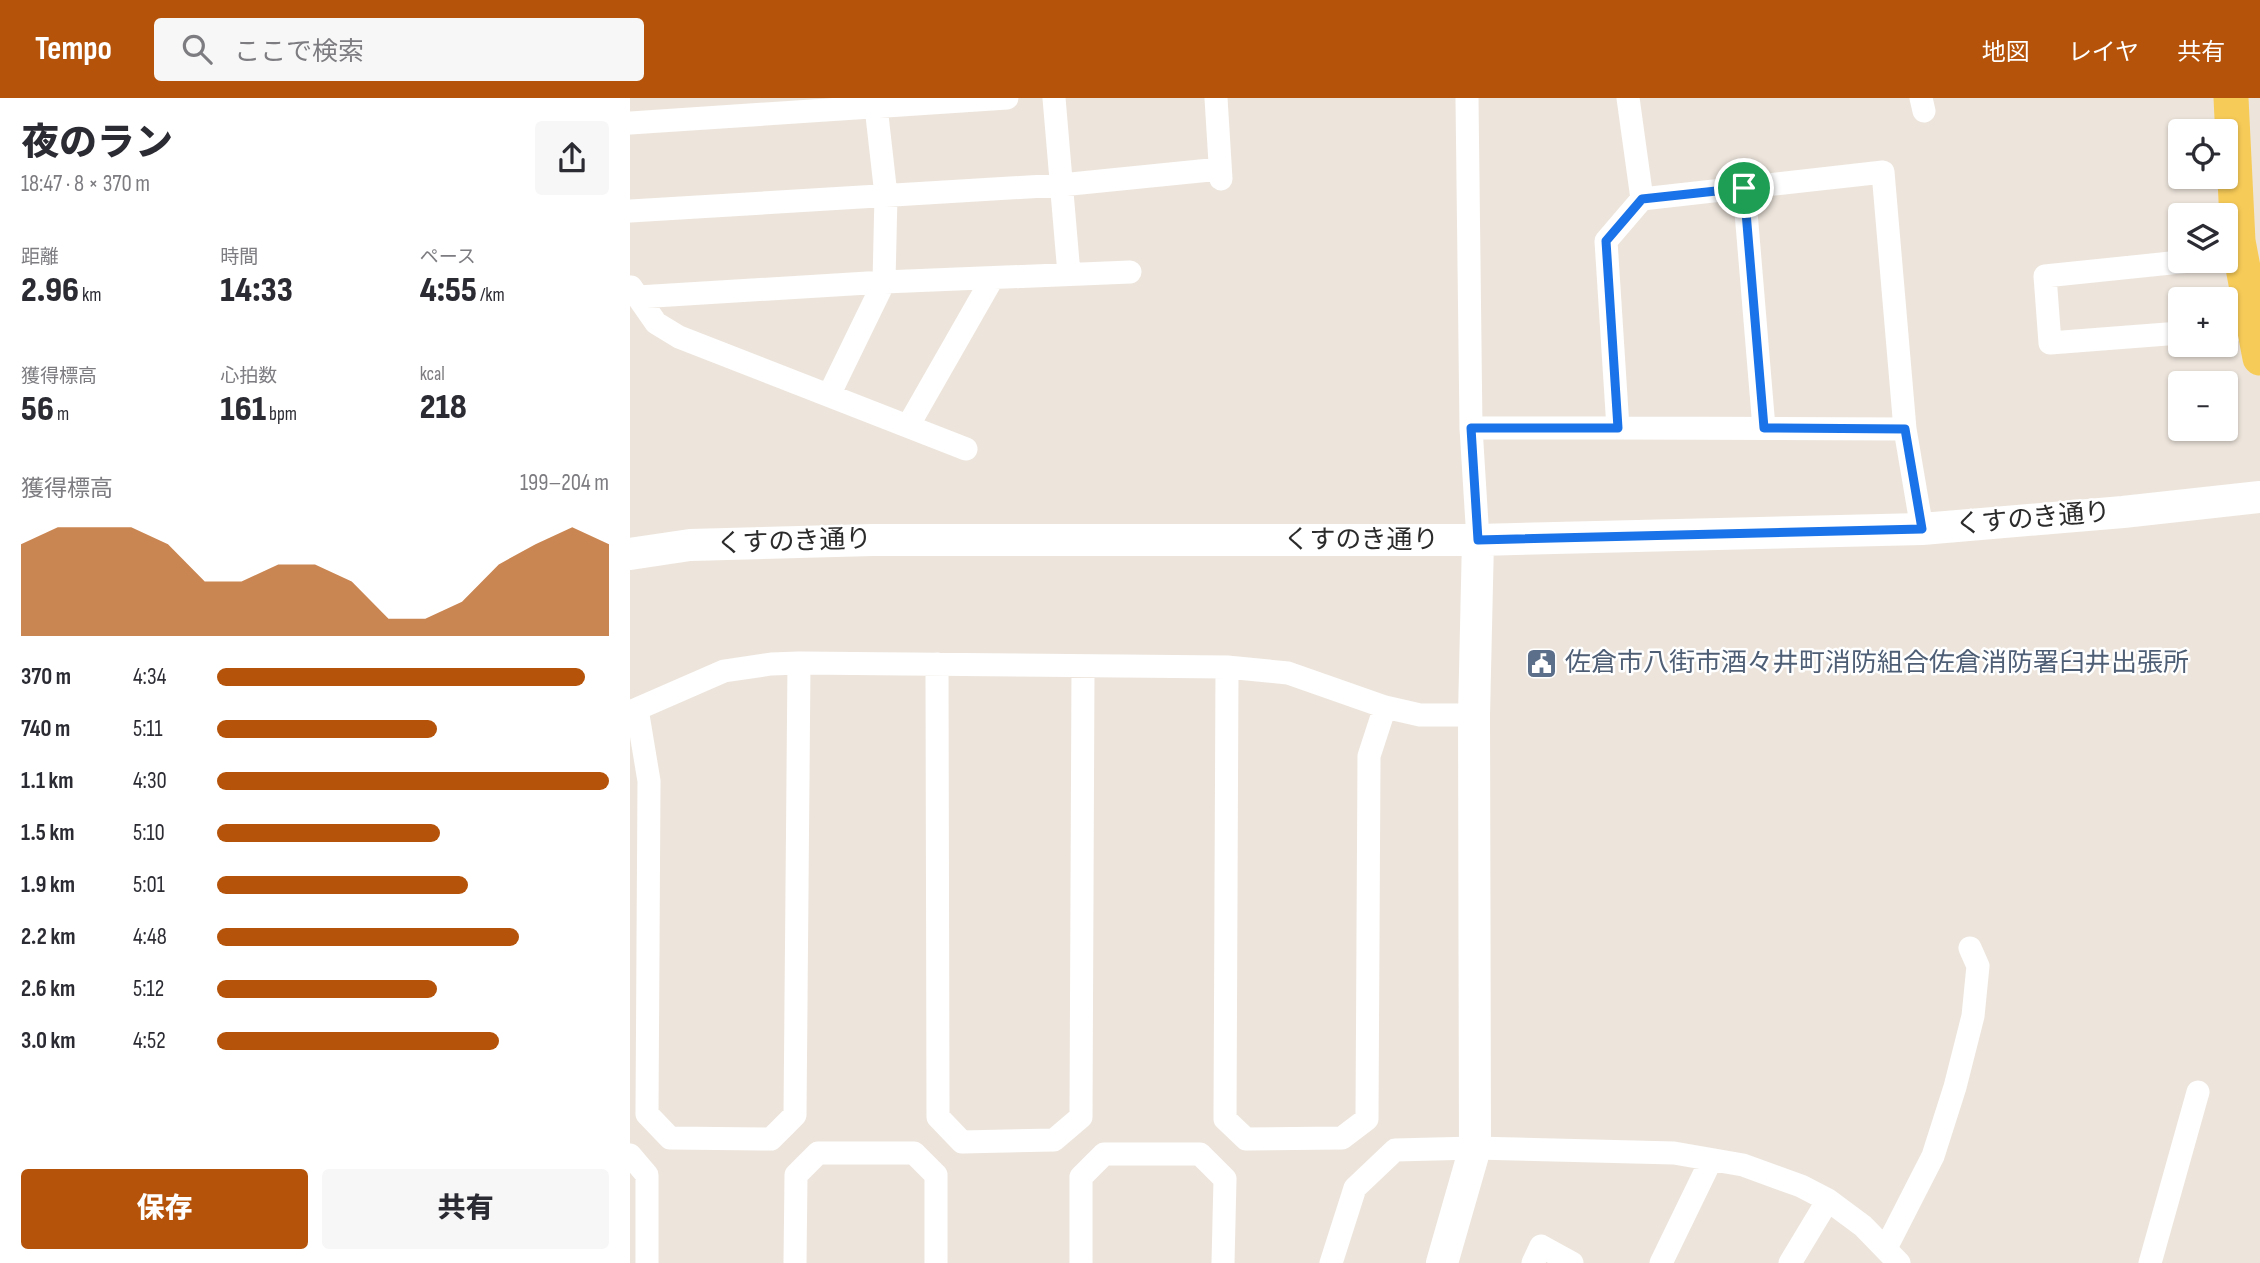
<!DOCTYPE html>
<html lang="ja">
<head>
<meta charset="utf-8">
<style>
	body { margin:0; font-family:"Sofia Sans Condensed","Noto Sans JP",sans-serif; background:#f7f7f7; color:#2b2b33; height:100vh; display:flex; flex-direction:column; font-size:26px; white-space:nowrap }
	* { box-sizing:border-box; margin:0 }
	p { font-size:23px; color:#7c7c81 }
	.icon { flex:none; width:38px; height:38px; fill:none; stroke:currentColor; stroke-width:2; stroke-linecap:round; stroke-linejoin:round }
	.map { position:relative; flex:1; overflow:hidden }
	.details { display:flex; flex-direction:column; background:#fff; width:630px }
	.details>* { flex:none }
	.controls { position:absolute; left:1538px; top:21px; display:grid; gap:14px }
	.controls a { display:grid; place-items:center; width:70px; height:70px; border-radius:7px; background:#fff; box-shadow:0 2px 5px #0004; font-size:35px }
	.pin { position:absolute; display:grid; place-items:center; width:60px; height:60px; color:#fff; margin:-30px; border:4px solid #fff; border-radius:50%; box-shadow:0 2px 7px #0007 }
	.round { display:grid; place-items:center; flex:none; width:74px; height:74px; border-radius:7px; background:#f7f7f7 }
	.headline { display:flex; align-items:center; justify-content:space-between; height:119px; padding:0 21px }
	h1 { font-size:38px; font-weight:800; line-height:52px }
	.stats { display:grid; grid-template-columns:repeat(3,1fr); gap:10px; height:119px; padding:7px 21px }
	.stats div { display:grid; align-content:center }
	.stats b { font-size:35px; font-weight:800 }
	.stats small { font-size:19px; font-weight:400 }
	.stats p { font-size:19px }
	.chart { height:196px; padding:14px 21px }
	.chart p { display:flex; justify-content:space-between }
	.chart svg { width:100%; height:126px; margin-top:7px; fill:#b45309; opacity:.7 }
	.button { display:flex; gap:14px; margin-top:auto; padding:14px 21px }
	.button a { flex:1; height:80px; border-radius:7px; background:#b45309; color:#fff; font-size:28px; font-weight:800; line-height:80px; text-align:center }
	.button a+a { background:#f7f7f7; color:#2b2b33 }
	ul { padding:0 21px; list-style:none; font-size:23px }
	li { display:grid; grid-template-columns:112px 84px 1fr; align-items:center; height:52px }
	li i { height:18px; border-radius:9px; background:#b45309 }
	header { display:flex; align-items:center; gap:42px; box-sizing:border-box; height:98px; padding:0 35px; background:#b45309; color:#fff }
	header strong { font-size:33px }
	nav { display:flex; gap:38px; margin-inline-start:auto; font-size:24px }
	.search { width:490px; height:63px; background:#f7f7f7; display:flex; align-items:center; gap:18px; box-sizing:border-box; padding:0 24px; border-radius:7px; color:#7c7c81; font-size:26px }
	main { display:flex; flex:1; min-height:0 }
	.map>svg:first-child { display:block }
</style>
</head>
<body>
<header>
<strong>Tempo</strong>
<div class="search"><svg class="icon" aria-label="search" viewBox="0 0 24 24"><circle cx="10" cy="10" r="6"/><path d="M15 15l6 6"/></svg>ここで検索</div>
<nav><a>地図</a><a>レイヤ</a><a>共有</a></nav>
</header>
<main>
<section class="details">
<div class="headline"><div><h1>夜のラン</h1><p>18:47 · 8 × 370 m</p></div><a class="round"><svg class="icon" aria-label="share" viewBox="0 0 24 24"><path d="M12 15V3M7 8l5-5 5 5M5 13v7h14v-7"/></svg></a></div>
<div class="stats">
<div><p>距離</p><b>2.96<small> km</small></b></div>
<div><p>時間</p><b>14:33</b></div>
<div><p>ペース</p><b>4:55<small> /km</small></b></div>
</div>
<div class="stats">
<div><p>獲得標高</p><b>56<small> m</small></b></div>
<div><p>心拍数</p><b>161<small> bpm</small></b></div>
<div><p>kcal</p><b>218</b></div>
</div>
<div class="chart"><p><span>獲得標高</span>199–204 m</p>
<svg viewBox="0 0 160 44" preserveAspectRatio="none"><path d="M0 44V12L10 6L20 6L30 6L40 12L50 25L60 25L70 19L80 19L90 25L100 38L110 38L120 32L130 19L140 12L150 6L160 12V44z"/></svg>
</div>
<ul>
<li><b>370 m</b>4:34<i style="width:94%"></i></li>
<li><b>740 m</b>5:11<i style="width:56%"></i></li>
<li><b>1.1 km</b>4:30<i style="width:100%"></i></li>
<li><b>1.5 km</b>5:10<i style="width:57%"></i></li>
<li><b>1.9 km</b>5:01<i style="width:64%"></i></li>
<li><b>2.2 km</b>4:48<i style="width:77%"></i></li>
<li><b>2.6 km</b>5:12<i style="width:56%"></i></li>
<li><b>3.0 km</b>4:52<i style="width:72%"></i></li>
</ul>
<div class="button"><a>保存</a><a>共有</a></div>
</section>
<div class="map">
<svg width="1630" height="1165" viewBox="0 0 1630 1165">
	<rect width="100%" height="100%" fill="#ede5dc"/>
	<g fill="none" stroke-linecap="round" stroke-linejoin="round">
		<path stroke="#fff" stroke-width="23" d="M424,0l15,176
			M586,0l5,81
			M837,0l4,330 7,112
			M998,0l14,101 241,-27 22,257 17,100
			M1291,0l3,13
			M0,25l377,-25
			M1114,90l20,240
			M0,113l431,-26 159,-16
			M1,189l25,36 23,14 287,112
			M8,199l246,-15 246,-10
			M1596,232l28,-2
			M1550,235l-130,10 -5,-67 145,-15
			M199,297l55,-113 2,-87 -11,-97
			M278,328l84,-147
			M841,330h147l-12,-187 36,-42
			M988,330l287,1
			M307,566l1,453 24,25 92,-2 27,-23 2,-451
			M597,569l-2,452 21,20 96,-1 25,-19 2,-363 16,-49
			M7,611l12,72 -2,333 23,24 101,1 24,-24 4,-452
			M0,614l94,-41 47,-7 28,-1 428,4 61,6 97,34 35,8h54
			M0,1057l17,20v88
			M1256,1150l47,-92 22,-69 18,-71 5,-50 -8,-18
			M165,1165l1,-88 22,-22h96l22,22v88
			M451,1165v-86l23,-23h96l25,25 -2,84
			M701,1165l24,-75 40,-38 80,-2 199,5 69,12 58,21 27,14 35,26 36,37
			M903,1165l8,-17 31,17
			M1031,1165l50,-103
			M1160,1165l38,-63
			M1520,1165l48,-171"/>
		<path stroke="#fff" stroke-width="32" d="M0,456l60,-9 182,-5h606l444,-11 201,-17 137,-15
			M812,1165l33,-115 -1,-433 4,-175"/>
		<path stroke="#f7cb58" stroke-width="35" d="M1601,0l7,143 22,117"/>
	</g>
	<g fill="none" stroke-linecap="round" stroke-linejoin="round">
		<defs>
			<path id="route" d="M1114,90l20,240 141,1 17,100 -444,11 -7,-112h147l-12,-187 36,-42z"/>
		</defs>
		<use href="#route" stroke="#fff" stroke-width="14"/>
		<use href="#route" stroke="#1a73e8" stroke-width="9"/>
	</g>
	<defs>
		<symbol id="civic-square" viewBox="-11 -11 22 22"><rect x="-9" y="-9" width="18" height="18" rx="4" fill="#5c6f8a" stroke="#fff"/><path d="M-.6-6.5H3V-4.5H.6V-3L4-1V1h2V6H-6V1h2V-1L-.6-3ZM-1.2 2.5V6h2.4V2.5Z" fill="#fff"/></symbol>
	</defs>
	<g fill-rule="evenodd">
		<use href="#civic-square" x="894" y="548" width="35" height="35"/>
	</g>
	<g text-anchor="middle" dominant-baseline="central" stroke-width="5" stroke-linejoin="round" paint-order="stroke">
		<g font-size="26" fill="#2b2b2b" stroke="#fff">
			<text transform="translate(1403 421) rotate(-5)">くすのき通り</text>
			<text x="731" y="442">くすのき通り</text>
			<text transform="translate(164 444) rotate(-2)">くすのき通り</text>
		</g>
		<g font-size="26" fill="#4e5e75" stroke="#fff" text-anchor="start">
			<text x="935" y="565">佐倉市八街市酒々井町消防組合佐倉消防署臼井出張所</text>
		</g>
	</g>
</svg>
<div class="controls">
<a><svg class="icon" aria-label="locate" viewBox="0 0 24 24"><circle cx="12" cy="12" r="6"/><path d="M12 2v4M12 18v4M2 12h4M18 12h4"/></svg></a>
<a><svg class="icon" aria-label="layers" viewBox="0 0 24 24"><path d="M12 4l9 5-9 5-9-5zM3 14l9 5 9-5"/></svg></a>
<a>+</a>
<a>−</a>
</div>
<div class="pin" style="left:1114px;top:90px;background:#1e9e55"><svg class="icon" aria-label="arrive" viewBox="0 0 24 24"><path d="M6 21V4h12l-3 4 3 4H6"/></svg></div>
</div>
</main>
</body>
</html>
